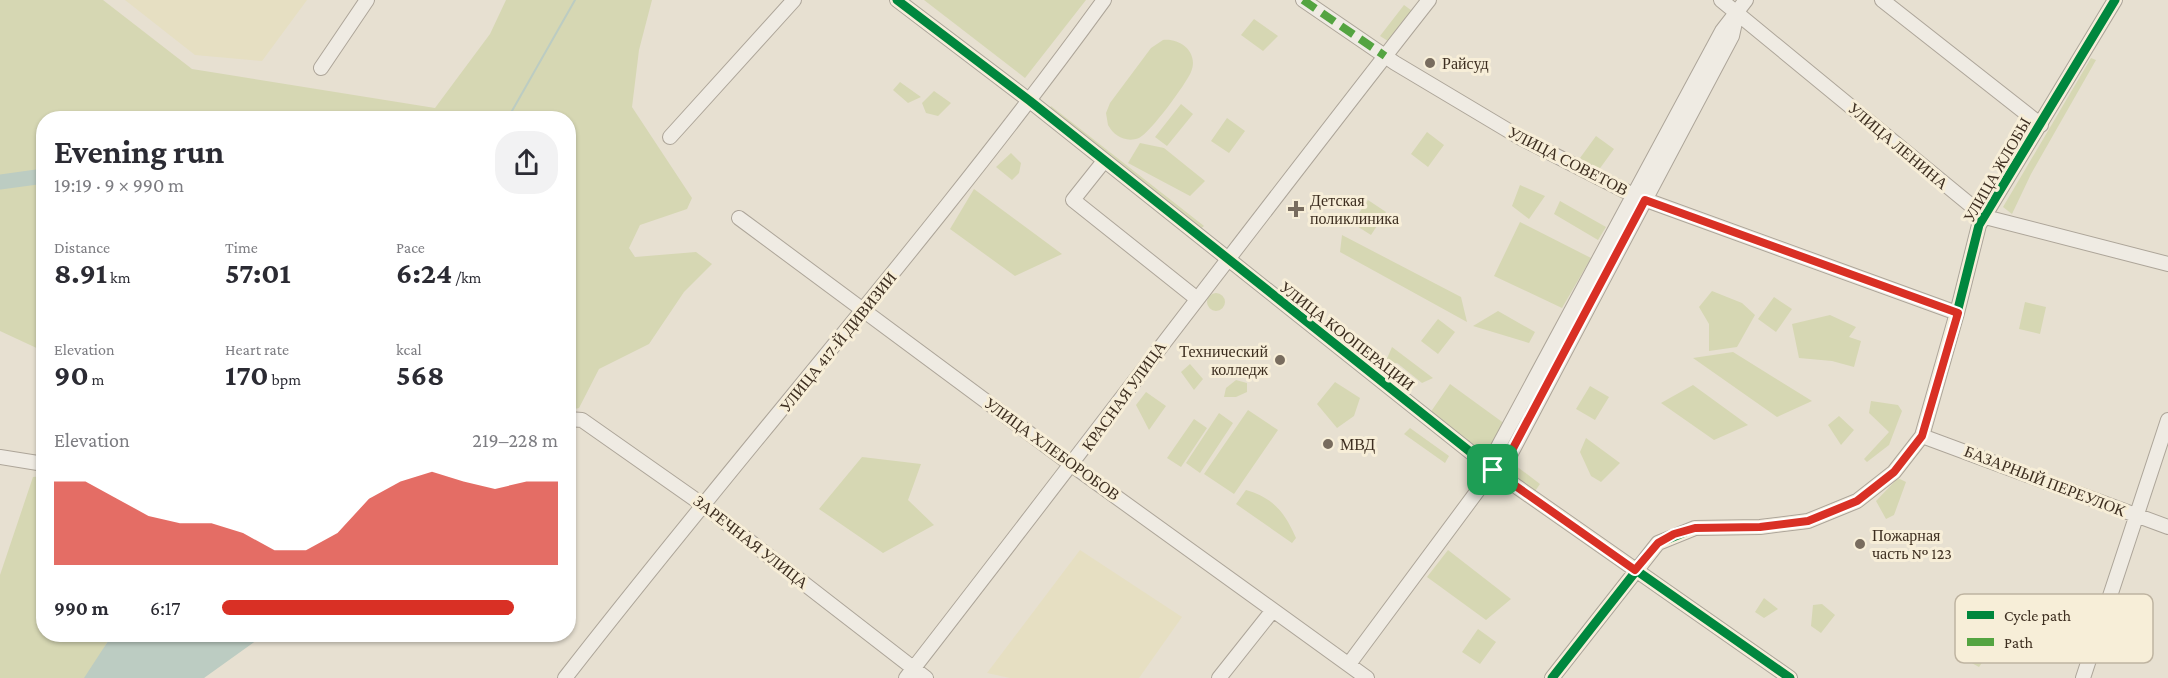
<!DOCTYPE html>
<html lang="en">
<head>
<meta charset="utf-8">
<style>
	body { margin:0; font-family:"Crimson Pro",serif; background:#f2f2f3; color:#2b2b33; height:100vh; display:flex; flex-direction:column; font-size:22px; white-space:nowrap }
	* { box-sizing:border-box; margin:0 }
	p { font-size:20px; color:#7c7c81 }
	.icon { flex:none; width:33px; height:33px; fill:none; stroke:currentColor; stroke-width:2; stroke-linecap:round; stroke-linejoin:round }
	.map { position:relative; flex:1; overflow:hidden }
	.drawer { position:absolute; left:36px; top:111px; width:540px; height:531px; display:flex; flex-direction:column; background:#fff; border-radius:24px; box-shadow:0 2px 4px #0004 }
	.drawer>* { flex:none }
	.pin { position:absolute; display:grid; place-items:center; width:51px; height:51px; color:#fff; margin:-26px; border-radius:12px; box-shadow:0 3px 9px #0006 }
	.round { display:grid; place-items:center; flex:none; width:63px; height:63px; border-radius:24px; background:#f2f2f3 }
	.headline { display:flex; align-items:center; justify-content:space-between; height:102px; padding:0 18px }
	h1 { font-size:33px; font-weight:700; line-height:45px }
	.metrics { display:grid; grid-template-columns:repeat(3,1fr); gap:9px; height:102px; padding:6px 18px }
	.metrics div { display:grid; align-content:center }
	.metrics b { font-size:30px; font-weight:700 }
	.metrics small { font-size:16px; font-weight:400 }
	.metrics p { font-size:16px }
	.chart { height:168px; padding:12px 18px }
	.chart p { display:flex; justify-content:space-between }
	.chart svg { width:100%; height:108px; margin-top:6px; fill:#d93025; opacity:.7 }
	ul { padding:0 18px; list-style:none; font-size:20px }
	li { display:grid; grid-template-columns:96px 72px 1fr; align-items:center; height:45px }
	li i { height:15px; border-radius:8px; background:#d93025 }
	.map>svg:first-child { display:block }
</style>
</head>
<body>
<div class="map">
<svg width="2168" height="678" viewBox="0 0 2168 678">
	<rect width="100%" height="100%" fill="#e7e0d1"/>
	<path fill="#e6dfc2" d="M125,0h182l-45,61 -67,-6z
		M1080,550l102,67 -43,61h-129l-23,-5z"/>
	<path fill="#d6d7b3" d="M0,0h103l89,69 243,39 55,-74 16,-34h146l-13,50 -7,57 60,91 -5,11 -47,16 -11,23 6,9 61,-5 16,12 -28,28 -35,52 -50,25 -20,39 -10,2 -1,-292h-524l-1,233 -43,-20z
		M924,0h162l-61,78z
		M1404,5l11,8 -24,30 -11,-7z
		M1254,19l24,17 -15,15 -22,-16z
		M1163,40c18,-2 36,13 28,32 -5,12 -41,61 -52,66 -13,5 -25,-2 -31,-13l-2,-12 4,-10 41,-55z
		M2091,58l5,2 -65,114 -19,40 -9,-7z
		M900,82l21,15 -13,6 -15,-13z
		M934,91l17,12 -13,13 -12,-3 -4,-10z
		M1181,104l12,10 -26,32 -12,-9z
		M1051,106l153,120 -7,6 -150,-120z
		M1227,118l18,13 -16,22 -18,-12z
		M1427,132l17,13 -16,22 -17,-13z
		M1596,136l18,13 -16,22 -18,-13z
		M1140,143l24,5 41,33 -15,15 -62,-33z
		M1011,153l10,10 -2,10 -7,7 -16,-13z
		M1520,185l25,11 -16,23 -17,-13z
		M974,189l88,65 -47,22 -65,-47z
		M1368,200l18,12 -15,23 -19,-12z
		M1560,201l46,26 -8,13 -44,-26z
		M1520,222l71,36 -29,50 -68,-32z
		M1342,235l119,62 6,25 -127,-70z
		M1712,291l30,12 13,12 -18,32 -28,4v-27l-10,-17z
		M1207 302a9 9 0 1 1 18 0a9 9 0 1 1-18 0Z
		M1774,297l18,12 -16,23 -18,-13z
		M2025,302l21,5 -6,27 -21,-5z
		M1498,311l37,21 -6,11 -56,-17z
		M1830,315l26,12 -7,10 12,4 -7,26 -22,-6 -33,-3 -7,-34z
		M1438,319l17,13 -17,22 -17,-13z
		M1392,347l41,31 -11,5 -25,-20 -10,4 -2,-4z
		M1733,352l79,49 -35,16 -84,-59z
		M1190,364l13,15 -9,11 -13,-18z
		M1236,380l11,3v9l-11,5h-12l2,-9z
		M1335,382l25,16 -6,18 -17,12 -20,-24z
		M1450,384l55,40 -19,30 -56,-41z
		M1693,385l55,40 -34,15 -53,-37z
		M1590,386l19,11 -14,23 -19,-11z
		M1146,392l20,14 -17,24 -13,-25z
		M1871,401l27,4 4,6 -13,34 -22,17 -3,-3 25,-27 -20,-19z
		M1248,410l30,20 -44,64 -30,-20z
		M1219,413l14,10 -33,50 -14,-10z
		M1839,416l15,14 -13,15 -13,-20z
		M1194,419l13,9 -26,39 -14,-9z
		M1410,428l39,28 -4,7 -41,-29z
		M1586,438l34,25 -19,19 -10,-6 -11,-24z
		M862,457l59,7 -13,36 26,25 -51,28 -64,-44z
		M1511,462l29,22 -7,10 -29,-21z
		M43,476l1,158 67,1 -23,43h-88v-103l33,-98z
		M1898,478l8,4 -12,33 -8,4 -10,-18z
		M1246,490c28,8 39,23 50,48l-4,5 -56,-39z
		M1448,550l63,49 -25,21 -59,-43z
		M1764,598l14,11 -14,9 -9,-6z
		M1822,604l13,11 -14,18 -10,-7 2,-21z
		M1989,619l11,18 -21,30 -13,-7z
		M1478,629l18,13 -16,22 -18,-12z"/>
	<path fill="#bcccc2" d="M112,635v-1l152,1 -60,43h-120z"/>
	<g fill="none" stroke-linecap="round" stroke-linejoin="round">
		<path stroke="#bcccc2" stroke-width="2" d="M508,118l67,-118"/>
		<path stroke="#bcccc2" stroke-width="15" d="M0,182l44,-6"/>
		<defs>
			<path id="minor" d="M897,0l133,101 463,369 297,208
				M1303,0l92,63 124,74 116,59 322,117
				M1721,0l264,217 183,47
				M1882,0l159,125
				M321,68l46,-68
				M670,137l124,-137
				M1104,161l-31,39 123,98
				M739,218l333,247 295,213
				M568,419l14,1 121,85 223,173
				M1922,436l246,91
				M0,457l44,7
				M1493,470l5,-23 224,-416 24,-31
				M1349,664l144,-194 17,-15 222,-419 5,-23
				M565,678c177,-228 369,-444 539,-678
				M906,678c175,-225 347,-454 523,-678
				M1219,678l54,-68
				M1552,678l106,-135 37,-15 65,-1 48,-6 49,-20 37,-29 28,-36 35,-123 22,-88 136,-225
				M2083,678l85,-258"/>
		</defs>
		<use href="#minor" stroke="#ada599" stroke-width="16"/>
		<use href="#minor" stroke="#efebe3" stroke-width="14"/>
		<path stroke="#54a441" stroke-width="8" stroke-dasharray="15 8" stroke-linecap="butt" d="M1303,0l82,56"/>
		<defs>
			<path id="cycleway" d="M897,0l133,101 463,369 297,208
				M1552,678l106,-135 37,-15 65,-1 48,-6 49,-20 37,-29 28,-36 35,-123 22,-88 136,-225"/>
		</defs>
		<use href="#cycleway" stroke="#f7eed8" stroke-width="13"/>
		<use href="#cycleway" stroke="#00873e" stroke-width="9"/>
	</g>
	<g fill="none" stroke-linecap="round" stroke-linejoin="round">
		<defs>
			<path id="route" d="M1645,200l313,113 -36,123 -28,36 -37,29 -49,20 -48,6 -65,1 -21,6 -16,9 -23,27 -142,-100 17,-16z"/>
		</defs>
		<use href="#route" stroke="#fff" stroke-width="12"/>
		<use href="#route" stroke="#d93025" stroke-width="8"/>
	</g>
	<g fill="#786c5e" stroke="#f7eed8" stroke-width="2">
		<circle cx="1430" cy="63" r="6"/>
		<path d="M1293 200h6v6h6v6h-6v6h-6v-6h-6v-6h6z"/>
		<circle cx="1280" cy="360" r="6"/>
		<circle cx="1328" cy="444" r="6"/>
		<circle cx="1860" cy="544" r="6"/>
	</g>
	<g text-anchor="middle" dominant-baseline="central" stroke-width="6" stroke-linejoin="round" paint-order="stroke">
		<g font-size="16" fill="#3d2e20" stroke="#f7eed8" text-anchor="start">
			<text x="1442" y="63">Райсуд</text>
			<text x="1310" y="200">Детская<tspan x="1310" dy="18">поликлиника</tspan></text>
			<text x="1268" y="351" text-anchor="end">Технический<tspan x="1268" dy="18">колледж</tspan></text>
			<text x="1340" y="444">МВД</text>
			<text x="1872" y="535">Пожарная<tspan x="1872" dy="18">часть № 123</tspan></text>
		</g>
		<g font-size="16" fill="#3d2e20" stroke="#f7eed8">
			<text transform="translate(1898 146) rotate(40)">УЛИЦА ЛЕНИНА</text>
			<text transform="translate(1568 161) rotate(27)">УЛИЦА СОВЕТОВ</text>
			<text transform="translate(1997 170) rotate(-60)">УЛИЦА ЖЛОБЫ</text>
			<text transform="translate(1347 336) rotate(38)">УЛИЦА КООПЕРАЦИИ</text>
			<text transform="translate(838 342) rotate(-51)">УЛИЦА 417-Й ДИВИЗИИ</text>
			<text transform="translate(1124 396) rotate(-54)">КРАСНАЯ УЛИЦА</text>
			<text transform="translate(1052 449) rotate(36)">УЛИЦА ХЛЕБОРОБОВ</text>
			<text transform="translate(2045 481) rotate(21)">БАЗАРНЫЙ ПЕРЕУЛОК</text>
			<text transform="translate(751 542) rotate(38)">ЗАРЕЧНАЯ УЛИЦА</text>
		</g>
	</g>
	<rect x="1955" y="594" width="198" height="69" rx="9" fill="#f7eed8" stroke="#bfb4a1" stroke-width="1.5"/>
	<rect x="1967" y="611" width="27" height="8" fill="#00873e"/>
	<rect x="1967" y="638" width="27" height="8" fill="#54a441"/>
	<g font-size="16" fill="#3d2e20">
		<text x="2004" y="621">Cycle path</text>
		<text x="2004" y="648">Path</text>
	</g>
</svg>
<div class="pin" style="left:1493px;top:470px;background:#1e9e55"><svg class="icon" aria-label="arrive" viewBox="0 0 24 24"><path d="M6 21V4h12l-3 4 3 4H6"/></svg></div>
<section class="drawer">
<div class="headline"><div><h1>Evening run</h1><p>19:19 · 9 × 990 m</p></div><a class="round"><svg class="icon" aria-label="share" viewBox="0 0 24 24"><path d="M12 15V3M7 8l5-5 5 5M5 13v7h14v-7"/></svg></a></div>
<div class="metrics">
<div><p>Distance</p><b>8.91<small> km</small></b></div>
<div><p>Time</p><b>57:01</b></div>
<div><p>Pace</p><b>6:24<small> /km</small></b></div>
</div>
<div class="metrics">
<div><p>Elevation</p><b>90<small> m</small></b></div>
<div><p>Heart rate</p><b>170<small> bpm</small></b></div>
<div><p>kcal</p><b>568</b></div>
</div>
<div class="chart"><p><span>Elevation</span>219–228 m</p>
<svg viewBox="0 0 160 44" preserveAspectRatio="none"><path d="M0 44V10L10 10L20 17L30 24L40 27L50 27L60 31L70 38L80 38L90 31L100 17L110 10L120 6L130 10L140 13L150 10L160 10V44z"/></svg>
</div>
<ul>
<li><b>990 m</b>6:17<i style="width:87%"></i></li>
</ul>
</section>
</div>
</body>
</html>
